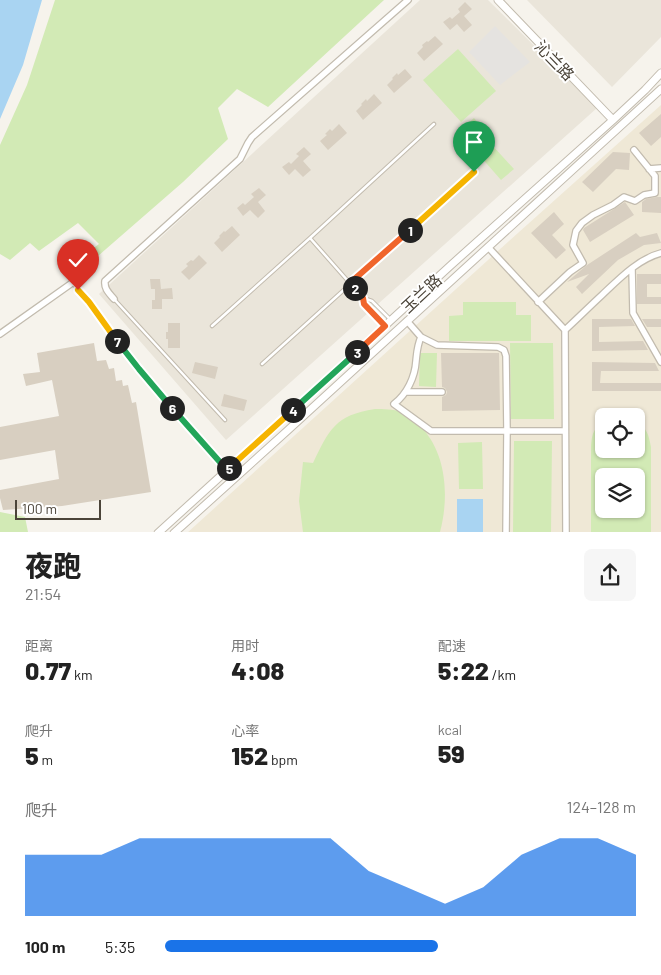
<!DOCTYPE html>
<html lang="zh">
<head>
<meta charset="utf-8">
<style>
	body { margin:0; font-family:Barlow,"Noto Sans SC",sans-serif; background:#f6f6f6; color:#222; height:100vh; display:flex; flex-direction:column; font-size:19px; white-space:nowrap }
	* { box-sizing:border-box; margin:0 }
	p { font-size:16px; color:#767676 }
	.icon { flex:none; width:28px; height:28px; fill:none; stroke:currentColor; stroke-width:2; stroke-linecap:round; stroke-linejoin:round }
	.map { position:relative; height:532px; overflow:hidden }
	.side { display:flex; flex-direction:column; background:#fff; flex:1 }
	.side>* { flex:none }
	.fabs { position:absolute; left:595px; top:408px; display:grid; gap:10px }
	.fabs a { display:grid; place-items:center; width:50px; height:50px; border-radius:8px; background:#fff; box-shadow:0 1px 4px #0004; font-size:25px }
	.scale { position:absolute; left:15px; bottom:12px; width:86px; box-sizing:border-box; padding-left:5px; border:2px solid #4b4439; border-top:0; font-size:14px; line-height:18px; white-space:nowrap; color:#4b4439; -webkit-text-stroke:4px #fff; paint-order:stroke }
	.pin { position:absolute; display:grid; place-items:center; width:42px; height:42px; color:#fff; margin:-51px -21px; border-radius:50% 50% 50% 0; rotate:-45deg; box-shadow:0 0 5px #0007 }
	.pin .icon { rotate:45deg }
	.km { position:absolute; width:25px; height:25px; margin:-12px; border-radius:50%; background:#222; color:#fff; font-size:14px; line-height:25px; text-align:center }
	.round { display:grid; place-items:center; flex:none; width:52px; height:52px; border-radius:8px; background:#f6f6f6 }
	.overview { display:flex; align-items:center; justify-content:space-between; height:85px; padding:0 25px }
	h1 { font-size:28px; font-weight:800; line-height:38px }
	.metrics { display:grid; grid-template-columns:repeat(3,1fr); gap:8px; height:85px; padding:5px 25px }
	.metrics div { display:grid; align-content:center }
	.metrics b { font-size:25px; font-weight:800 }
	.metrics small { font-size:14px; font-weight:400 }
	.metrics p { font-size:14px }
	.chart { height:140px; padding:10px 25px }
	.chart p { display:flex; justify-content:space-between }
	.chart svg { width:100%; height:90px; margin-top:5px; fill:#1a73e8; opacity:.7 }
	ul { padding:0 25px; list-style:none; font-size:16px }
	li { display:grid; grid-template-columns:80px 60px 1fr; align-items:center; height:38px }
	li i { height:12px; border-radius:6px; background:#1a73e8 }
	.map>svg:first-child { display:block }
</style>
</head>
<body>
<div class="map">
<svg width="661" height="533" viewBox="0 0 661 533">
	<rect width="100%" height="100%" fill="#f6f3ec"/>
	<path fill="#eae5da" d="M420,0h68l109,108 -371,332 -127,-146z
		M527,0h134v37l-49,50z"/>
	<path fill="#efe8d6" fill-rule="evenodd" d="M661,105v427l-474,1 322,-292zM604,416h32v33h-32zM604,476h32v33h-32z"/>
	<path fill="#d2eab5" fill-rule="evenodd" d="M55,0h329l-116,107 -31,-18 -19,19 10,31 -45,43 -108,94 -7,-9 31,-23 -21,-21 -39,28 -9,-8 -20,17 -10,-6v-109l27,-60z
		M458,49l38,42 -35,31 -38,-42z
		M474,118l20,24 -2,3 22,24 -13,11 -42,-48z
		M463,302h53v13h15v26h-82v-25l14,-1z
		M510,343h43l1,76h-43z
		M420,353h17l-1,34 -17,-1z
		M375,409c8,0 18,0 27,3 8,3 15,10 21,17 24,27 26,69 17,103h-137l-4,-31 4,-39 10,1c16,-33 22,-48 62,-54z
		M604,421v28h32v-27c11,5 13,14 15,25v85h-60v-85c1,-13 2,-18 13,-26zM604,476h32v33h-32z
		M514,441h38l-1,91h-38z
		M482,442l1,47h-24l-1,-46z
		M0,512l25,5 3,15h-28z"/>
	<path fill="#e5e3e0" d="M495,26l35,36 -30,23 -31,-33z"/>
	<path fill="#a9d4f2" d="M0,0h42l-19,65 -23,54z
		M457,499h26v33h-26z"/>
	<path fill="#d8cfc1" d="M465,2l7,7 -8,7 8,9 -8,7 -7,-8 -7,6 -7,-8 7,-5 2,2 8,-7 -2,-3z
		M435,36l8,8 -19,17 -7,-8 6,-6 -1,-2 5,-4 1,1z
		M405,69l7,8 -18,16 -7,-8 6,-6 -1,-1 5,-5 1,2z
		M374,94l8,9 -19,17 -7,-9 6,-6 -1,-1 5,-5 1,2z
		M661,114v23l-10,9 -12,-13z
		M339,124l8,9 -19,17 -8,-9 7,-6 -2,-1 5,-5 2,2z
		M304,147l7,7 -8,7 8,9 -8,7 -8,-8 -6,6 -7,-8 7,-5 2,2 8,-8 -3,-2z
		M613,152l17,1 -1,17 -13,-1 -23,23 -11,-10z
		M259,188l7,7 -8,7 7,9 -7,7 -8,-8 -7,6 -6,-8 6,-5 2,2 9,-8 -3,-3z
		M657,197h4v16l-19,-1v-10l4,-3z
		M625,202l9,13 -44,27 -7,-12 1,-2z
		M554,212l10,12 -12,11 14,15 -10,9 -25,-26z
		M232,226l8,9 -18,17 -8,-9 6,-6 -1,-1 5,-5 1,1z
		M636,233l4,4 17,-4 4,10 -17,2 -26,15 -36,34 -6,-7 13,-13 -22,8 20,-17z
		M199,255l8,8 -18,17 -8,-8 7,-6 -2,-2 5,-4 2,1z
		M637,274h24v10h-14v13h14v7h-24z
		M150,279h10l1,10 11,-1 1,11h-11v10h-10v-9h3v-11h-4z
		M592,319h39l4,7 -36,1v15l44,-1 5,9 -56,1z
		M642,319h19v8h-14z
		M168,323h12v25h-12v-9h-2v-7h2z
		M94,343l3,18 9,-1 3,9 5,-1 2,13 6,-1 1,6 5,-1 4,18 4,-1 15,90 -89,14 -59,4 -3,-12v-8l59,-11 -4,-29 -55,10v-33l59,-11 -7,-36 -26,6 -3,-12 17,-2 -3,-19z
		M441,353h58l1,57 -58,1v-14l4,-2 1,-3 -2,-4 -3,-1z
		M195,362l23,5 -3,12 -23,-6z
		M592,362l63,1 4,8h-58l-1,12h61v8h-69z
		M224,394l23,6 -3,11 -23,-5z"/>
	<g fill="none" stroke-linecap="round" stroke-linejoin="round">
		<defs>
			<path id="service" d="M310,238l53,60 9,3 19,19
				M73,284c20,21 35,47 54,70 31,40 66,78 100,116
				M363,298l1,6 20,22
				M114,299l111,121
				M212,326l98,-88 124,-114
				M262,364l212,-192"/>
			<path id="minor" d="M649,169l12,-1
				M488,247l77,83 1,203
				M632,269l1,44 28,49
				M114,299c-5,-6 -10,-10 -9,-18l135,-122 8,-16 4,-6 156,-137
				M538,302l32,-30 13,-9 -10,-18 3,-14 6,-8 11,-8 20,-10 11,-8 11,4 9,-6 11,-2v-17l-21,-26
				M407,321l14,16c-4,9 -4,15 -5,24 -1,16 -9,33 -22,43l37,27h134
				M565,330c12,-11 24,-23 37,-35 17,-16 36,-36 59,-42
				M0,334l72,-51
				M421,337l16,8 61,2 6,3 2,6 1,75 -1,102
				M406,392h36"/>
			<path id="tertiary" d="M498,0l115,120
				M158,533l121,-110 171,-157 163,-146 32,-30 16,-17
				M174,533l113,-102 374,-342"/>
		</defs>
		<use href="#service" stroke="#c2bbae" stroke-width="4.5"/>
		<use href="#minor" stroke="#c2bbae" stroke-width="8"/>
		<use href="#tertiary" stroke="#c2bbae" stroke-width="9"/>
		<use href="#service" stroke="#fff" stroke-width="2.5"/>
		<use href="#minor" stroke="#fff" stroke-width="5.5"/>
		<use href="#tertiary" stroke="#fff" stroke-width="7"/>
	</g>
	<g fill="none" stroke-linecap="round" stroke-linejoin="round">
		<defs>
			<path id="split-1" d="M410,230l64,-58"/>
			<path id="split-2" d="M355,288l-5,-5 60,-53"/>
			<path id="split-3" d="M355,288l8,10 1,6 21,22 -28,26"/>
			<path id="split-4" d="M293,410l64,-58"/>
			<path id="split-5" d="M229,468l64,-58"/>
			<path id="split-6" d="M172,408l55,62 2,-2"/>
			<path id="split-7" d="M117,341l22,28 33,39"/>
			<path id="split-8" d="M78,290l11,12 28,39"/>
		</defs>
		<use href="#split-1" stroke="#fff" stroke-width="10"/>
		<use href="#split-2" stroke="#fff" stroke-width="10"/>
		<use href="#split-3" stroke="#fff" stroke-width="10"/>
		<use href="#split-4" stroke="#fff" stroke-width="10"/>
		<use href="#split-5" stroke="#fff" stroke-width="10"/>
		<use href="#split-6" stroke="#fff" stroke-width="10"/>
		<use href="#split-7" stroke="#fff" stroke-width="10"/>
		<use href="#split-8" stroke="#fff" stroke-width="10"/>
		<use href="#split-1" stroke="#f5b400" stroke-width="6"/>
		<use href="#split-2" stroke="#f0652b" stroke-width="6"/>
		<use href="#split-3" stroke="#f0652b" stroke-width="6"/>
		<use href="#split-4" stroke="#22a559" stroke-width="6"/>
		<use href="#split-5" stroke="#f5b400" stroke-width="6"/>
		<use href="#split-6" stroke="#22a559" stroke-width="6"/>
		<use href="#split-7" stroke="#22a559" stroke-width="6"/>
		<use href="#split-8" stroke="#f5b400" stroke-width="6"/>
	</g>
	<g text-anchor="middle" dominant-baseline="central" stroke-width="4" stroke-linejoin="round" paint-order="stroke">
		<g font-size="16" fill="#4b4439" stroke="#fff">
			<text transform="translate(555 60) rotate(46)">沁兰路</text>
			<text transform="translate(421 293) rotate(-43)">玉兰路</text>
		</g>
	</g>
</svg>
<div class="fabs">
<a><svg class="icon" aria-label="locate" viewBox="0 0 24 24"><circle cx="12" cy="12" r="6"/><path d="M12 2v4M12 18v4M2 12h4M18 12h4"/></svg></a>
<a><svg class="icon" aria-label="layers" viewBox="0 0 24 24"><path d="M12 4l9 5-9 5-9-5zM3 14l9 5 9-5"/></svg></a>
</div>
<div class="scale">100 m</div>
<div class="pin" style="left:474px;top:172px;background:#1e9e55"><svg class="icon" aria-label="arrive" viewBox="0 0 24 24"><path d="M6 21V4h12l-3 4 3 4H6"/></svg></div>
<div class="pin" style="left:78px;top:290px;background:#d93025"><svg class="icon" aria-label="check" viewBox="0 0 24 24"><path d="M5 12l5 5 9-10"/></svg></div>
<b class="km" style="left:410px;top:230px">1</b>
<b class="km" style="left:355px;top:288px">2</b>
<b class="km" style="left:357px;top:352px">3</b>
<b class="km" style="left:293px;top:410px">4</b>
<b class="km" style="left:229px;top:468px">5</b>
<b class="km" style="left:172px;top:408px">6</b>
<b class="km" style="left:117px;top:341px">7</b>
</div>
<section class="side">
<div class="overview"><div><h1>夜跑</h1><p>21:54</p></div><a class="round"><svg class="icon" aria-label="share" viewBox="0 0 24 24"><path d="M12 15V3M7 8l5-5 5 5M5 13v7h14v-7"/></svg></a></div>
<div class="metrics">
<div><p>距离</p><b>0.77<small> km</small></b></div>
<div><p>用时</p><b>4:08</b></div>
<div><p>配速</p><b>5:22<small> /km</small></b></div>
</div>
<div class="metrics">
<div><p>爬升</p><b>5<small> m</small></b></div>
<div><p>心率</p><b>152<small> bpm</small></b></div>
<div><p>kcal</p><b>59</b></div>
</div>
<div class="chart"><p><span>爬升</span>124–128 m</p>
<svg viewBox="0 0 160 44" preserveAspectRatio="none"><path d="M0 44V14L10 14L20 14L30 6L40 6L50 6L60 6L70 6L80 6L90 22L100 30L110 38L120 30L130 14L140 6L150 6L160 14V44z"/></svg>
</div>
<ul>
<li><b>100 m</b>5:35<i style="width:58%"></i></li>
</ul>
</section>
</body>
</html>
